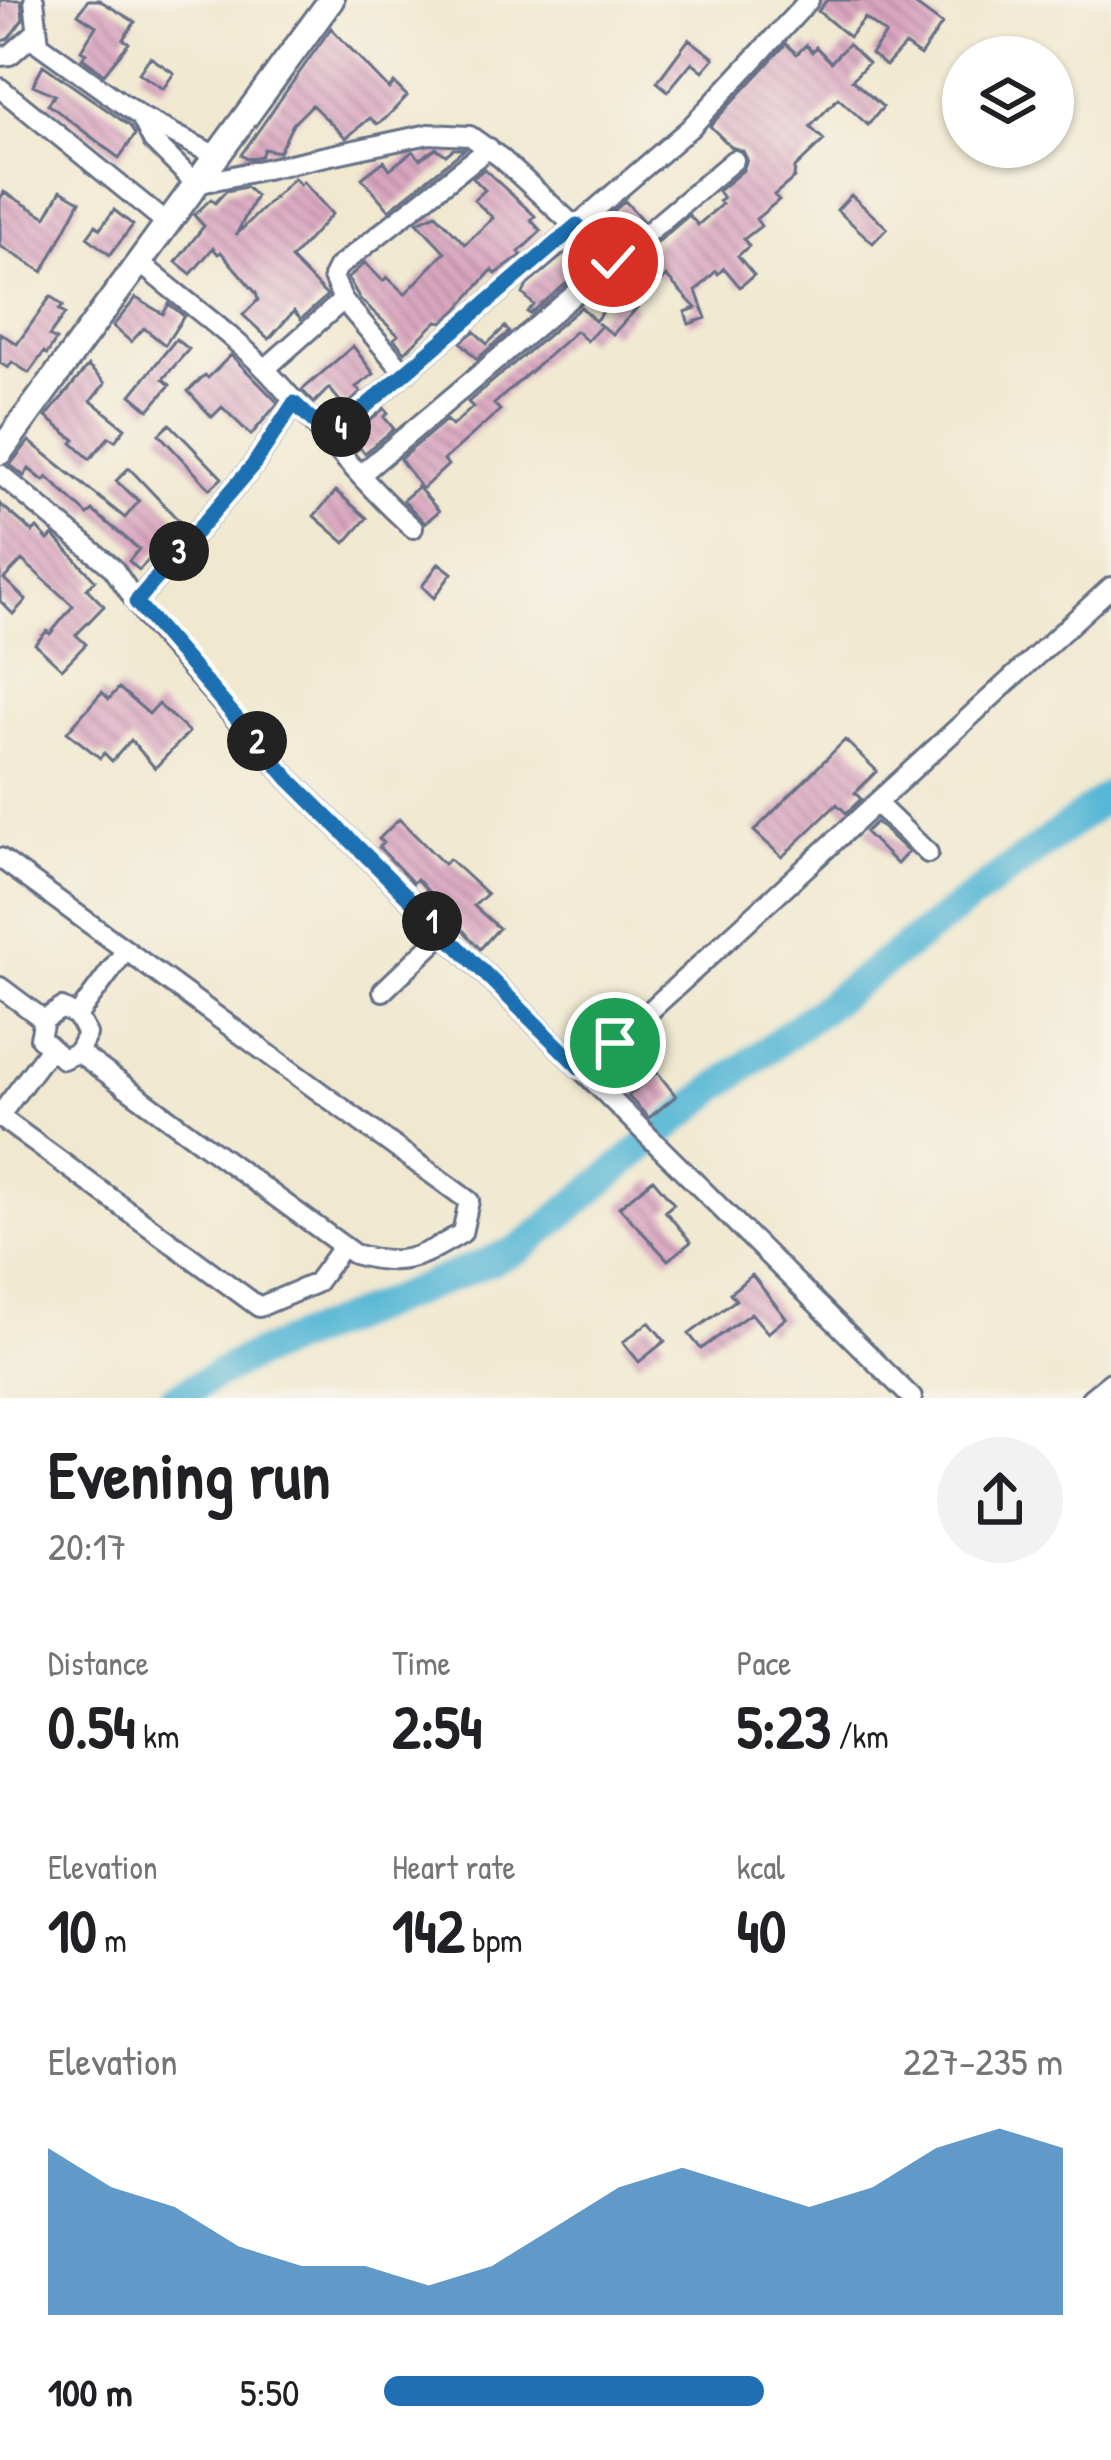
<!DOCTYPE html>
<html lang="en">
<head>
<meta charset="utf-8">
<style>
	body { margin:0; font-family:"Patrick Hand",sans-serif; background:#f2f2f2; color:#202124; height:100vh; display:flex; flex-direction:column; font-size:45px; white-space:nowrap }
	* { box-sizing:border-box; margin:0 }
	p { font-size:39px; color:#757577 }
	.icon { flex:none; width:66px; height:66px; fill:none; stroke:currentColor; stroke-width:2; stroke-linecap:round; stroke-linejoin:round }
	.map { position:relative; height:1398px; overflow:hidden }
	.panel { display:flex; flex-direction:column; background:#fff; flex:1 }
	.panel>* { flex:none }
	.controls { position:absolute; left:942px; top:36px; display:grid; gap:24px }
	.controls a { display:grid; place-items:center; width:132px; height:132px; border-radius:50%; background:#fff; box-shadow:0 3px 9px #0004; font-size:60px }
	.pin { position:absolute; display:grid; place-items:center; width:102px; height:102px; color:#fff; margin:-51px; border:6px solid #fff; border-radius:50%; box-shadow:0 3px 12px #0007 }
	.km { position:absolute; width:60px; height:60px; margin:-30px; border-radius:50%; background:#222; color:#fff; font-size:33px; line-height:60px; text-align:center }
	.round { display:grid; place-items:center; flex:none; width:126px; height:126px; border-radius:63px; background:#f2f2f2 }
	.head { display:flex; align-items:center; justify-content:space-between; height:204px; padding:0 48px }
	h1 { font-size:66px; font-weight:700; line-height:90px }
	.metrics { display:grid; grid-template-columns:repeat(3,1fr); gap:18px; height:204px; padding:12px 48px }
	.metrics div { display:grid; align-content:center }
	.metrics b { font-size:60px; font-weight:700 }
	.metrics small { font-size:33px; font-weight:400 }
	.metrics p { font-size:33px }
	.chart { height:336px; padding:24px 48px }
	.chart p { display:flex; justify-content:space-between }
	.chart svg { width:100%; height:216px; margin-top:12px; fill:#1f6fb2; opacity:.7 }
	ul { padding:0 48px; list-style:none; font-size:39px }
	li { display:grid; grid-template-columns:192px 144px 1fr; align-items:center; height:90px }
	li i { height:30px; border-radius:15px; background:#1f6fb2 }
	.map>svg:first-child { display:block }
</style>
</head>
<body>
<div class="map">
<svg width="1111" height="1398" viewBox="0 0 1111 1398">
	<defs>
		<pattern id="building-back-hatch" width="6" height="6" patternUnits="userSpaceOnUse" patternTransform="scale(3)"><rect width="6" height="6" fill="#daa6c0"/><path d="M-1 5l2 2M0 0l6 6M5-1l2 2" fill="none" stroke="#b0889f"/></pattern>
	</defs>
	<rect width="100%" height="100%" fill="#f7f3e8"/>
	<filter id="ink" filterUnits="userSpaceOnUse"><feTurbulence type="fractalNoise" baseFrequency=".00833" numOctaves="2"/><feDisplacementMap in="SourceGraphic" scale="24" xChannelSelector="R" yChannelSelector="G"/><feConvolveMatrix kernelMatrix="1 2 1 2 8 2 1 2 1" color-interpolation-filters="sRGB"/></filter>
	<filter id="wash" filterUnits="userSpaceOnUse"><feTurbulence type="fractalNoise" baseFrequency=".004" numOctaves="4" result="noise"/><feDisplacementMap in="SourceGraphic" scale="48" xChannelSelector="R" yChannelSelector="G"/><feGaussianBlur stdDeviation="2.7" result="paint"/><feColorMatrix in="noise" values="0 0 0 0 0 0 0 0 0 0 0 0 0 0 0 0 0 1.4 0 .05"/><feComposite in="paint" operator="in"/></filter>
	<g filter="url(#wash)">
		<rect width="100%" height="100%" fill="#f0e8cf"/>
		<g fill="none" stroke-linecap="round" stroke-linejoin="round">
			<path stroke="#57b7d6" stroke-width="30" d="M174,1398l72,-39 274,-110 197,-162 394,-293"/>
		</g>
		<g id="blocks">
			<path fill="url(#building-back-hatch)" d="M0,0h21l2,19 -14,19 -9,4z
				M88,0h11l36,22 -12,17 6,4 -25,31 -22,-16 4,-5 -5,-3 15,-24 -18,-12z
				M827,0h82l33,24 -22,32 -15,-11 -19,21 -15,-12 15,-20 -21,-16 -16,19 -31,-26z
				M331,28l58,61 5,-6 13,13 -22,23 -8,5 -7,-6 -24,20 -34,-33 -19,19 -14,28 -15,-3 -3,7 -13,3 -7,-4z
				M689,39l25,19 -11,13 -11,-9 -24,29 -11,-9z
				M786,44l11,10 9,-9 6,7 4,-5 15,15 17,-18 20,19 -16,17 31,27 -15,18 -30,-27 -28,29 14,13 -29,28 -1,10 -20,17 5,5 -23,19 5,7 -17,13 5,7 -11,10 16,19 -14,12 -16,-19 -6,6 -2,-3 -20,20 10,27 -17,6 -4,-12 11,-4 -30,-32 -4,5 -23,-23 50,-43 9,10 24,-21 -3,-3 4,-3 -5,-7 25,-21 4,-11 -4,-8 -12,-4 -21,-21z
				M150,57l24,16 -11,16 -24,-16z
				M43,65l87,61 5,9 -16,23 -71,-54 7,-9 -22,-10z
				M436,148l10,7 7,-6h12l-76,61 -27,-32 22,-17 6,8 23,-18 7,8z
				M484,169l51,47 -4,4 10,11 -22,21 3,3 -26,19 -4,-4 -36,41 -13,11 -6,-1 -32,31 -11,-13 4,-4 -38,-36 -12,-21 17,-15 18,18 4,-4 18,17 40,-42 -28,-30 19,-8 29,30 28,-26 -19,-18 11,-10 -12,-12z
				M294,178l6,7 3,-3 29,32 -41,45 36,37 -26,23 -7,-8 -25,28 -26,-24 15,-15 -2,-7 -35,-41 -3,2 -5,-6 -22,26 -15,-12 28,-36 -10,-11 17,-16 4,4 11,-12 20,-4 10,9 -20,39z
				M61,190l19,11 -37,71 -43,-26v-47l4,-7 42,25z
				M851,195l36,33 -14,15 -36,-33z
				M625,201l17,19 -16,14 -17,-19z
				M114,210l19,15 -23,30 -23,-18 9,-12 4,4z
				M575,245l18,16 -63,53 -3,-2 7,-7 -11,-11 4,-9z
				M619,293l18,15 -24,26 -16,-11 4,3 -14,15 -11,-10 -82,73 6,6 -56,50 4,5 -26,24 -22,-30 46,-39 6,6 21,-19 -5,-5 113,-95 14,14z
				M51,296l12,10 -4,4 6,4 -16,22 7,4 -9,14 -3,-2 -15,21 -17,-11 -4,6 -8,-5v-30l17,11z
				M136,298l27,16 6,-10 15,12 -19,29 -21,-17 -13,14 -18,-16z
				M505,327l4,5 -32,27 -16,-17 13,-11 13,13z
				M176,339l13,10 -26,30 7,6 -21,25 -18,-15z
				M353,346l21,28 -18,13 5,5 -16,15 -16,-19 -15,15 -12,-13z
				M231,355l47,48 -27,32 -29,-28 -10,10 -24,-26 17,-16 3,3z
				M88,366l17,17 -14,18 34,27 -10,13 -6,-4 -19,22 -18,-16 3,-3 -29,-23z
				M384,408l4,5 -4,4 10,12 -29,24 -5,-5 -4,3 -9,-11z
				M170,424l52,54 -12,11 -51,-55z
				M29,441l96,77 14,-17 -23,-20 13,-13 54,57 -44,45 -10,-9 10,-12 -46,-38 -5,4 -41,-38 -3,4 -15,-12 -5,7 -14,-11z
				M418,487l21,24 -14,12 -22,-23z
				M336,491l31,27 -22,25 -31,-27z
				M0,504l33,28 4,-4 11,12 5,-5 42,45 -8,9 17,17 -28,29 10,9 -24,25 -27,-25 12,-13 3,3 23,-28 -51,-46 -18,19 22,21 -13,14 -13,-13z
				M439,563l13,10 -18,25 -12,-12z
				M119,688l30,26 9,-10 31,28 -34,36 -24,-28 -19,21 -8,-8 -4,5 -33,-26 35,-40 7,7z
				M845,740l32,31 -22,22 6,6 -15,14 -9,-9 -55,53 -28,-26z
				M399,819l45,45 5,-5 38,35 -13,12 25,22 -19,21 -63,-70 -4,4 -34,-36 4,-4 -4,-4z
				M876,822l32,30 -11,12 -32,-32z
				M657,1072l19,24 -27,22 -21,-22z
				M653,1179l21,25 -9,7 26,31 -23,18 -49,-53z
				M752,1275l34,43 -18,15 -17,-20 -50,36 -12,-15 47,-34 -6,-7z
				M649,1322l16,19 -26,21 -16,-20z"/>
		</g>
	</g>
	<g filter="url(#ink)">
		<use href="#blocks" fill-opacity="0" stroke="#667086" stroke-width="3"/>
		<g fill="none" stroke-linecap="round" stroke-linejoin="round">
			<defs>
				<path id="minor" d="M34,0l5,44 102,73 75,39
					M0,56l10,-1 25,-22
					M0,88l169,137
					M141,117l12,24 43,43 233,-50 41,2 31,22 112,104
					M139,262c42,36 90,70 128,109 49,52 93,110 146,157
					M265,369l78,-69
					M405,373l-62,-73 -10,-23 5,-10 151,-119
					M330,437l360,-309 119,-128
					M0,474l113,94 36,53 141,159 622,618
					M360,475l374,-315
					M136,602l116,-135 42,-64
					M876,803l52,50
					M0,858l469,343 -7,32c-43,25 -59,35 -108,21l-276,-202
					M0,987l44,33
					M383,991l61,-58
					M62,1008l15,8 10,18 -9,18 -15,7 -23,-21 4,-18z
					M77,1016l49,-66
					M580,1068l35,-25 496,-456
					M0,1115l50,-67
					M0,1117l259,190 57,-24 27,-37
					M1091,1398l20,-16"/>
				<path id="major" d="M0,452l331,-452"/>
			</defs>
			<use href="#minor" stroke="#667086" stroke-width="24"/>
			<use href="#major" stroke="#667086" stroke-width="30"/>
			<use href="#minor" stroke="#fff" stroke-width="18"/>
			<use href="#major" stroke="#fff" stroke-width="24"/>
		</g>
	</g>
	<g fill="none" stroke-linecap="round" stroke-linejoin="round" filter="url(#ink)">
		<defs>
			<path id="route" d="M613,262l-36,-37 -247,212 -36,-34 -42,64 -116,135 154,178 290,288 35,-25"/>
		</defs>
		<use href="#route" stroke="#fff" stroke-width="24"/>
		<use href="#route" stroke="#1f6fb2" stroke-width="15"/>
	</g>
</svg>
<div class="controls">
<a><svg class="icon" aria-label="layers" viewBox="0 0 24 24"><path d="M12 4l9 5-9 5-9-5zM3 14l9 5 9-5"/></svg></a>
</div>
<div class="pin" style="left:615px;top:1043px;background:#1e9e55"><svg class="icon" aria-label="arrive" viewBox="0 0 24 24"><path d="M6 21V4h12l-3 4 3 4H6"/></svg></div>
<div class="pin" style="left:613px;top:262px;background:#d93025"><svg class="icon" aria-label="check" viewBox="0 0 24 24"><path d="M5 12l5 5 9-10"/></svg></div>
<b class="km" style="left:432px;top:921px">1</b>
<b class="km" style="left:257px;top:741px">2</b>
<b class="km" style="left:179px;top:551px">3</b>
<b class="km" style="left:341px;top:427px">4</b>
</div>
<section class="panel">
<div class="head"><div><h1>Evening run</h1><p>20:17</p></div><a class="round"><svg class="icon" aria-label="share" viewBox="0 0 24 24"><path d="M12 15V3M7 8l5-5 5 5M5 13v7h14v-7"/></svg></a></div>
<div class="metrics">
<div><p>Distance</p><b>0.54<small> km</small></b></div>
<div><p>Time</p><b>2:54</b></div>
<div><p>Pace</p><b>5:23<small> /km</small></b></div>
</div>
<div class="metrics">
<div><p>Elevation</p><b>10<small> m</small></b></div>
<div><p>Heart rate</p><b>142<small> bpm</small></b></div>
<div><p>kcal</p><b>40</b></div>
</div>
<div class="chart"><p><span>Elevation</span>227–235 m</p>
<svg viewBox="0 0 160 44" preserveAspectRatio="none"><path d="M0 44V10L10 18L20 22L30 30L40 34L50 34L60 38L70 34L80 26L90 18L100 14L110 18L120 22L130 18L140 10L150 6L160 10V44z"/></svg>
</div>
<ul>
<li><b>100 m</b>5:50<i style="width:56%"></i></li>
</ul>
</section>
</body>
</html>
